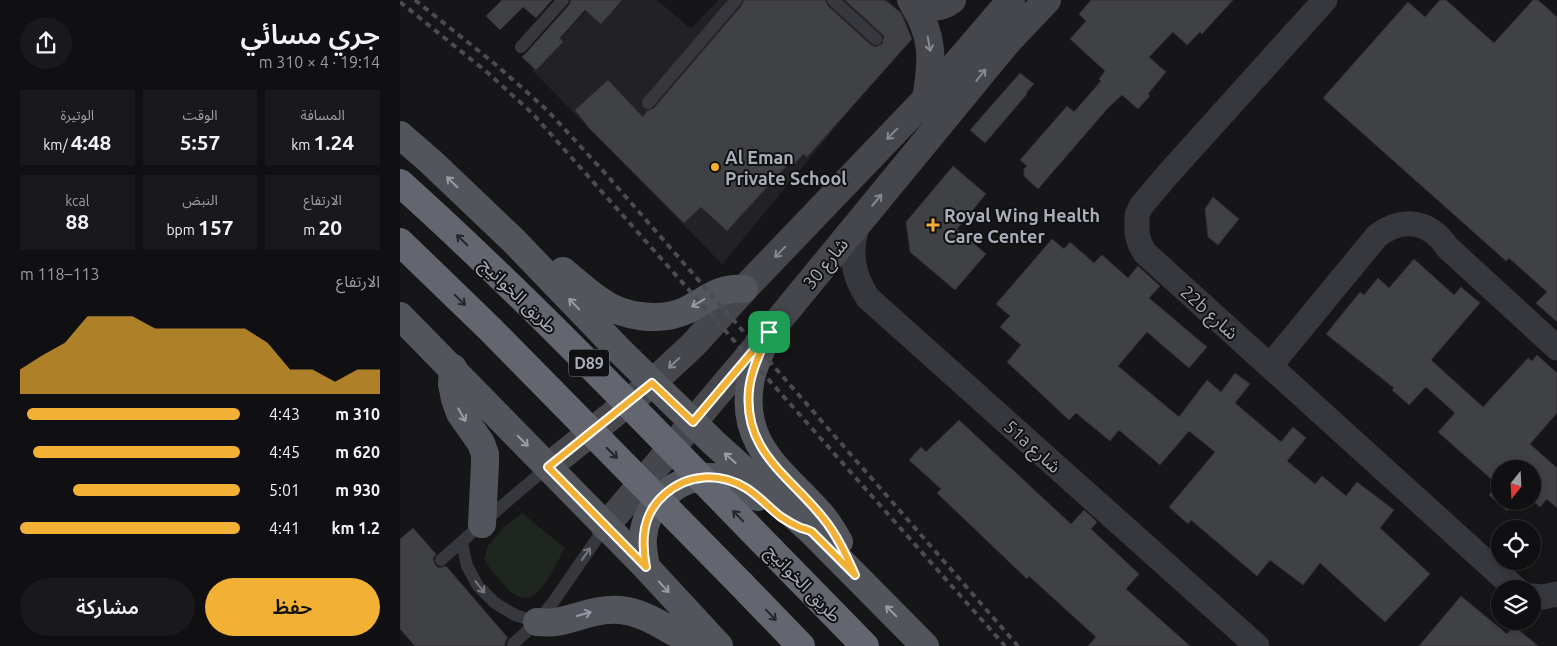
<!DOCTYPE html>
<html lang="ar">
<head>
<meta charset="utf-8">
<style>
	body { margin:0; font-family:Ubuntu,"Noto Sans Arabic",sans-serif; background:#19191b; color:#f1f3f6; direction:rtl; height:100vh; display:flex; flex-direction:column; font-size:19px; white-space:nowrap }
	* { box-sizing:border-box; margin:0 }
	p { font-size:16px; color:#9c9d9f }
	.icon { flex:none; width:28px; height:28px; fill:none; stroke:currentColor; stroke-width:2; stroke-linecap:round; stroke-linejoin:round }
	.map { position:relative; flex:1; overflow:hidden; direction:ltr }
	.panel { display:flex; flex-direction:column; background:#101012; width:400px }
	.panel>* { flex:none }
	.needle { width:32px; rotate:198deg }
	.buttons { position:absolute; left:1091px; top:460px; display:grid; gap:10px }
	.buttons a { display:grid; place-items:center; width:50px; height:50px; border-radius:50%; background:#101012; box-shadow:0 2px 8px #0003,0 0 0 1px #303032; font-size:25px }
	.pin { position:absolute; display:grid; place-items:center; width:42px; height:42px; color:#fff; margin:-21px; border-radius:10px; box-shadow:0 2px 8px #0006 }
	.round { display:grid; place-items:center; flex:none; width:52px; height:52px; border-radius:26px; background:#19191b }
	.head { display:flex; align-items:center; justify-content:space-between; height:85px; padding:0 20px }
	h1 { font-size:28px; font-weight:600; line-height:38px }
	.stats { display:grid; grid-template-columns:repeat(3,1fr); gap:8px; height:85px; padding:5px 20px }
	.stats div { display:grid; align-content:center; border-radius:0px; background:#19191b; text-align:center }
	.stats b { font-size:21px; font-weight:600 }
	.stats small { font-size:14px; font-weight:400 }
	.stats p { font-size:14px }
	.chart { height:140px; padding:10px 20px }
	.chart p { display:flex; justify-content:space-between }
	.chart svg { width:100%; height:90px; margin-top:5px; fill:#f2b134; opacity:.7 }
	.action { display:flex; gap:10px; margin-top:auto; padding:10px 20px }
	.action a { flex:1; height:58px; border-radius:30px; background:#f2b134; color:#111; font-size:20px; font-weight:600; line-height:58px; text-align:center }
	.action a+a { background:#19191b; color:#f1f3f6 }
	ul { padding:0 20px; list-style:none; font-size:16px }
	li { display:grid; grid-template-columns:80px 60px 1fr; align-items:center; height:38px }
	li i { height:12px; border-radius:6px; background:#f2b134 }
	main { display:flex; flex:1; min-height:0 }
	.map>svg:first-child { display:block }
</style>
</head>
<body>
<main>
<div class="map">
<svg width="1157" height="646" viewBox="0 0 1157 646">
	<rect width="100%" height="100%" fill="#161618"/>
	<path fill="#222225" d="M196,0h61l34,29 27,-29h170l17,15 4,24 -187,225 -190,-194z"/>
	<path fill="#1e261f" d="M122,513l43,35c-14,24 -31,74 -62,36 -7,-9 -13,-14 -19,-25l4,-13 16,-19z"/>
	<path fill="#404145" stroke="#303034" d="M102,0h50l-16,18 -13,-11 -23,23 -14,-14z
		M171,0h51l-21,24 -16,-14 -25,28 3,4 -27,28 -14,-13 5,-5 42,-47z
		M344,0h81l3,6 43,39 4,2 7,-3 2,-8 -39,-36h40l16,13 11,26 -105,118 -4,-3 -9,11 -4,-3 -63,69 -26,-24 -17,16 -95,-95 -14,-18 33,-30 35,37 4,-6 7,-3 88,-103z
		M691,0h142l-31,34 -2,-2 -13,13 -14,-13 -24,25 17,15 -18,22 2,2 -12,13 -16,-14 -14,13 -70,81 -14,-13v-7l3,-3 -7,-6 47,-54 7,6 27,-31 -2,-2 6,-8 -35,-32 16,-18 -7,-7z
		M1040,0h6l48,43 39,-43h5l19,17v305l-21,-19 11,-11 -38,-34 -3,3 -183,-163 85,-96 17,15z
		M620,73l14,11 -8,9 1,1 -42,49 -15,-13z
		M553,166l33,28 -29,35 29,25 -31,36 -45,-38 -4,-30z
		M813,197l26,22 -21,26 -10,-8 -3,-28z
		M652,239l12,10 6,-7 24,21 8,-8 26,23 10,-12 22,20 -11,12 58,49 -18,21 -42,-36 -29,34 61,51 28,-37 14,12 14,-19 15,11 -15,19 46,39 12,-15 13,11 -19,23 28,23 7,-8 24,20 11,-14 37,28 -14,18 50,46 -45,48 -65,-59 -17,22 -33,-25 -13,16 -66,-56 -3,4 -19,-17 46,-55 -26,-21 -29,34 -41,-35 -9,11 -34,-28 -7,7 -62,-58 14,-17 -21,-18 10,-11 -14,-12z
		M1014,259l40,36 7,-8 19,16 -49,57 52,47 45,-49 4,3 5,-6 20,18v40l-27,31 27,24v40l-10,-9 -7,8 -8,-7v-31h-32v32h15l-8,10 -18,-16 9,-10 -60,-53 17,-19 -29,-26 -17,18 -17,-15 2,-2 -68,-54 34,-42 4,3 14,-17 11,10z
		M559,420l112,104 13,-14 13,12 -6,7 48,45 -13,15 64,57h-102l8,-9 -67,-61 -2,3 -90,-86 4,-4 -32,-29 12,-13 5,5z
		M13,528l23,26 -3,4 2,7 4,3 7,-2 62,72 -3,4v4h-90l-15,-17v-90z
		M1061,596l46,38 7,-8 24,20h-119z"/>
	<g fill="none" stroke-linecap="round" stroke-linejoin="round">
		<path stroke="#37383d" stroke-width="12" d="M433,0l43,39
			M121,47l42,-47
			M248,103l88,-103
			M62,543l5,23 11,20 17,17 20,12 22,7
			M41,560l69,-61 38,-32
			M113,644l24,-22 17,-21 51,-74"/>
		<path stroke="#37383d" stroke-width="25" d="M925,0l-156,173 -28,33 -4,9v19l3,10 5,9 371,336
			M458,223c-9,28 -6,51 10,75l389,348
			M870,366l107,-130c25,-20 53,-15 70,11l110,101
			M1132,596l11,1 14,-3"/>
		<path stroke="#45474d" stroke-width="28" d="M511,0c23,35 22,59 15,99
			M511,0c15,6 27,11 41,0
			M148,467l104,-84 41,-38 51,-56 182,-190 85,-99
			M205,527l164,-195 240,-292 38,-40"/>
		<path stroke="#53555c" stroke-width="28" d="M0,135l30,26 83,79 105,109 95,93 98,89 114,115
			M163,271c12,10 23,20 36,29 23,17 61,23 88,10 21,-11 32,-23 57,-21
			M0,316l246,251 73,79
			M369,332c-6,15 -15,31 -18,46 -14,68 33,94 71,138 7,8 12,17 17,26
			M53,368l-1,16 3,15 5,14 21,30 4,11v10l-3,60
			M246,567c-2,-10 -4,-20 -3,-30 3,-37 41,-66 77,-59 14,3 26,10 37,19
			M137,622c6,0 13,1 19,0 22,-4 41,-14 64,-12 33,3 57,30 89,36"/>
		<path stroke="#63666e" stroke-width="28" d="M372,551l93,95
			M341,584l60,62"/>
		<path stroke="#4a4c52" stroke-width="4" stroke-dasharray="6 5" stroke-linecap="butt" d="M15,0l80,64 52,46 58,63 413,473
			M0,2l88,71 44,40 473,533"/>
		<path stroke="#63666e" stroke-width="28" d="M0,183c130,117 250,243 372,368
			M0,242l89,86 252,256"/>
	</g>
	<defs><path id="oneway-shaft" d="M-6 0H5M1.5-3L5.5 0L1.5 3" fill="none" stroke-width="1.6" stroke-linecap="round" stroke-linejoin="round" transform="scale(1.25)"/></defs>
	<g stroke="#858993">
		<use href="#oneway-shaft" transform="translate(529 44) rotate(80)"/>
		<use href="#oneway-shaft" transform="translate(581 75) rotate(-51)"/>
		<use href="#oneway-shaft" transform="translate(492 134) rotate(134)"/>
		<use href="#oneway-shaft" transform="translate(477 200) rotate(-50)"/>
		<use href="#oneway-shaft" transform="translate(380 252) rotate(134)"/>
		<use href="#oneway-shaft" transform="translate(274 363) rotate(137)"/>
	</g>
	<g stroke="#979ba6">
		<use href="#oneway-shaft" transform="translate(52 182) rotate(-136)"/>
		<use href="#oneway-shaft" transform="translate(298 303) rotate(149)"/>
		<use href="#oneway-shaft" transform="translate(174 304) rotate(-134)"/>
		<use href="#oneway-shaft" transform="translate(62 415) rotate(61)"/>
		<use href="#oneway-shaft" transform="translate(123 441) rotate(45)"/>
		<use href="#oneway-shaft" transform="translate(330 458) rotate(-138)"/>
		<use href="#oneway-shaft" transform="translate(264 587) rotate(47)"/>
		<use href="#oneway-shaft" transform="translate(491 611) rotate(-135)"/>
		<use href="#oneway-shaft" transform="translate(184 614) rotate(-16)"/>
	</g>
	<g stroke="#26262a">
		<use href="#oneway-shaft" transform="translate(62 240) rotate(-136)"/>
		<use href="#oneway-shaft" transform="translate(60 300) rotate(44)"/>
		<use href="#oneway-shaft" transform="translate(212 453) rotate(45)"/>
		<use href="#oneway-shaft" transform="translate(338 516) rotate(-134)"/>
		<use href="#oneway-shaft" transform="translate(371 615) rotate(46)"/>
	</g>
	<g stroke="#757881">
		<use href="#oneway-shaft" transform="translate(186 554) rotate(-55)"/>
		<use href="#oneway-shaft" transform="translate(80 587) rotate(52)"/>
	</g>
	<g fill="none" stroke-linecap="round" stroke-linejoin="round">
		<defs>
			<path id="route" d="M369,332c-8,19 -18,38 -20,58 -6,62 41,86 74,128 14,17 23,37 32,57 -10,-10 -20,-20 -30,-30 -4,-4 -9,-9 -13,-13 -3,-2 -7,-3 -11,-4 -7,-3 -14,-7 -20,-11 -12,-9 -22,-21 -35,-29 -27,-16 -58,-14 -81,6 -23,20 -24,46 -19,73l-98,-100 104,-84 41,39z"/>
		</defs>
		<use href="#route" stroke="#fff" stroke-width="10"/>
		<use href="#route" stroke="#f2b134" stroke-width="6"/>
	</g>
	<g fill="#f2b134" stroke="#111113" stroke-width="2">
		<circle cx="315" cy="167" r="5"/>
		<path d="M530.5 217.5h5v5h5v5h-5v5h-5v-5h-5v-5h5z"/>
	</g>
	<g text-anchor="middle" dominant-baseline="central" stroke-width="4" stroke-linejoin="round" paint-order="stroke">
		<rect fill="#111113" stroke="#7b7e86" stroke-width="1" x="169" y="349.5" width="40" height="27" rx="4"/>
		<g font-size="16" font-weight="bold" fill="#a8adb8">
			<text x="189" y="363">D89</text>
		</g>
		<g font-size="18" font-weight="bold" fill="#a8adb8" stroke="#111113" text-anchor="start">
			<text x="325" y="157">Al Eman<tspan x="325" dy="21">Private School</tspan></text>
			<text x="544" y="215">Royal Wing Health<tspan x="544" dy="21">Care Center</tspan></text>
		</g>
		<g font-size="18" fill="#a8adb8" stroke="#111113">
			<text transform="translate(425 263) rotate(-51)">شارع 30</text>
			<text transform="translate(119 295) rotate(44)">طريق الخوانيج</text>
			<text transform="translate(810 312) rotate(42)">22b شارع</text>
			<text transform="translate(633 446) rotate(42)">51a شارع</text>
			<text transform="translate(404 583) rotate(46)">طريق الخوانيج</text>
		</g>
	</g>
</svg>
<div class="buttons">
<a><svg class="needle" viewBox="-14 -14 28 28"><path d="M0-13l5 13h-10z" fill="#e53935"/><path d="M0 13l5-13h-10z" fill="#9c9d9f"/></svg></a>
<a><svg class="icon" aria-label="locate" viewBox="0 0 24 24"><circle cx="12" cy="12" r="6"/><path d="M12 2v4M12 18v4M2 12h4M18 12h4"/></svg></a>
<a><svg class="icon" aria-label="layers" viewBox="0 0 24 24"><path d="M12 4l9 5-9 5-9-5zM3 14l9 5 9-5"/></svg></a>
</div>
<div class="pin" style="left:369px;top:332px;background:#1e9e55"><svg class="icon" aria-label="arrive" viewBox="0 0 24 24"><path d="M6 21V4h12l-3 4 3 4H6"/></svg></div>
</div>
<section class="panel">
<div class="head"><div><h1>جري مسائي</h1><p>19:14 · 4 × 310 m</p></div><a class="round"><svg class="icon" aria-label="share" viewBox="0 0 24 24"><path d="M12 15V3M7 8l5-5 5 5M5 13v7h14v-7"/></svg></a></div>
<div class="stats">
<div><p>المسافة</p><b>1.24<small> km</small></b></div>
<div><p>الوقت</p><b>5:57</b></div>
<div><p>الوتيرة</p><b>4:48<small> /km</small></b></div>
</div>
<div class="stats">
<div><p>الارتفاع</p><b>20<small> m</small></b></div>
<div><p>النبض</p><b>157<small> bpm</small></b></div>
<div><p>kcal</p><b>88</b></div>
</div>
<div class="chart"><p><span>الارتفاع</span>113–118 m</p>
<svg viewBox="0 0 160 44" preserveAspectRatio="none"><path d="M0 44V32L10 25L20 19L30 6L40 6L50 6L60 12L70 12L80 12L90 12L100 12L110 19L120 32L130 32L140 38L150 32L160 32V44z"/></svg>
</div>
<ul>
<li><b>310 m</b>4:43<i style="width:97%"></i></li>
<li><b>620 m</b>4:45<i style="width:94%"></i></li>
<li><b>930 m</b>5:01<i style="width:76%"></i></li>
<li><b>1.2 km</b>4:41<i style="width:100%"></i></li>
</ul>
<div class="action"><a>حفظ</a><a>مشاركة</a></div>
</section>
</main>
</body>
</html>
